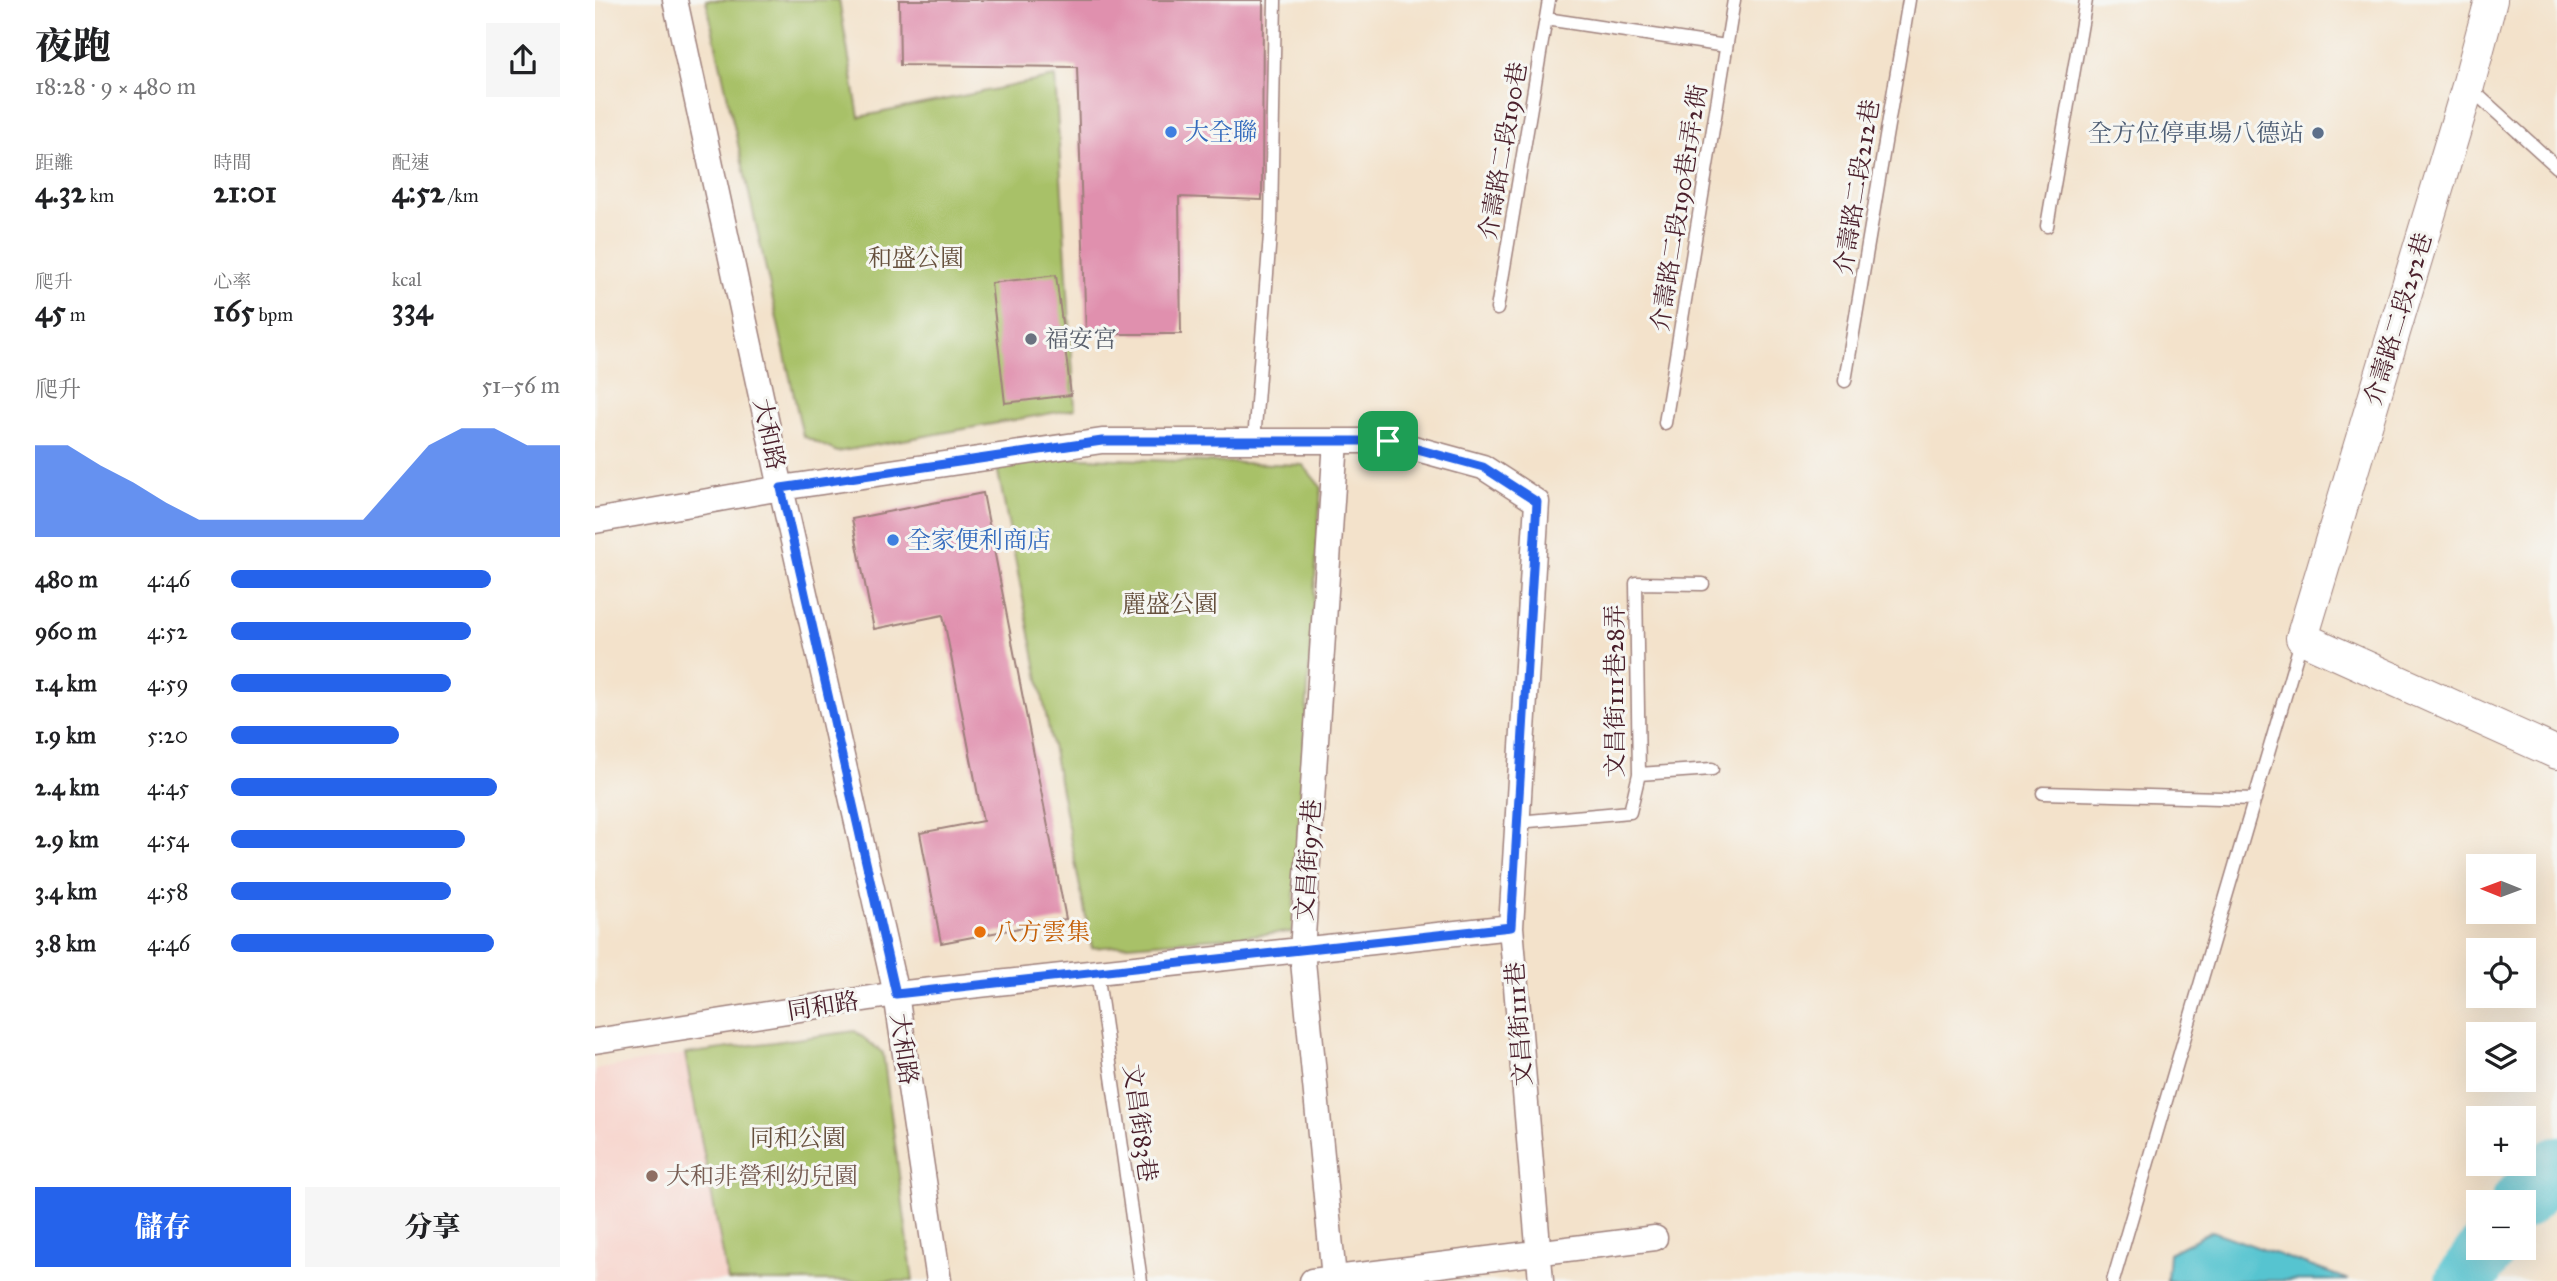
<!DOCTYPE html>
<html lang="zh-TW">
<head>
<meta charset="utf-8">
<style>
	body { margin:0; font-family:"IM FELL Great Primer","Noto Serif TC",serif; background:#f6f6f6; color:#202124; height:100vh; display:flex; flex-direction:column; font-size:26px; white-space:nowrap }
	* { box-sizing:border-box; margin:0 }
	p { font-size:23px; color:#757577 }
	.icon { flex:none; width:38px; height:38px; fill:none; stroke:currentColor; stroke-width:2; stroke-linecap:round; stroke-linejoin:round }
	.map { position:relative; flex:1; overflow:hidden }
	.sheet { display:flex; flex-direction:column; background:#fff; width:595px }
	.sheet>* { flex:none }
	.needle { width:46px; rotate:271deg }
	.buttons { position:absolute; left:1871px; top:854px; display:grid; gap:14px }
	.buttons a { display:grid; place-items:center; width:70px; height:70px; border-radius:0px; background:#fff; box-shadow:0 7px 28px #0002; font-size:35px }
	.pin { position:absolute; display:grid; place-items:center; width:60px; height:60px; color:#fff; margin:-30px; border-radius:14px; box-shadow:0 4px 10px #0006 }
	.round { display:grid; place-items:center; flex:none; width:74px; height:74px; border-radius:0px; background:#f6f6f6 }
	.head { display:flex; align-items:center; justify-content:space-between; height:119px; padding:0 35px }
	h1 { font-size:38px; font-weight:800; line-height:52px }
	.figures { display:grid; grid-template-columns:repeat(3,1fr); gap:10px; height:119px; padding:7px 35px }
	.figures div { display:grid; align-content:center }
	.figures b { font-size:30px; font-weight:800 }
	.figures small { font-size:19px; font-weight:400 }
	.figures p { font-size:19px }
	.chart { height:196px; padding:14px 35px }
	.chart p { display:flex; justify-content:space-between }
	.chart svg { width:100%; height:126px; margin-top:7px; fill:#2563eb; opacity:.7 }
	.button { display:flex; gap:14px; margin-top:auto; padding:14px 35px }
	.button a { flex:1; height:80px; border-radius:0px; background:#2563eb; color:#fff; font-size:28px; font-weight:800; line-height:80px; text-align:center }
	.button a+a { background:#f6f6f6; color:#202124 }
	ul { padding:0 35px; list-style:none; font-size:23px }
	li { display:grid; grid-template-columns:112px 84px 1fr; align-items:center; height:52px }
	li i { height:18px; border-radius:9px; background:#2563eb }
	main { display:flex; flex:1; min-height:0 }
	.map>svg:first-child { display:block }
</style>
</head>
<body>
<main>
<section class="sheet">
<div class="head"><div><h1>夜跑</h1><p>18:28 · 9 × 480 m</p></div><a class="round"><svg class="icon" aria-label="share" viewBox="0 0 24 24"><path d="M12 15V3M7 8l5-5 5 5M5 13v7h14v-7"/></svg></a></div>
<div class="figures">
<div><p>距離</p><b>4.32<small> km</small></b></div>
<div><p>時間</p><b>21:01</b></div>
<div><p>配速</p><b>4:52<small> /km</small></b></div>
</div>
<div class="figures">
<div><p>爬升</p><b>45<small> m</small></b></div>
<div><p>心率</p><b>165<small> bpm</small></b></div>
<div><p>kcal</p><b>334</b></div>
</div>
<div class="chart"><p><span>爬升</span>51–56 m</p>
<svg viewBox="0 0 160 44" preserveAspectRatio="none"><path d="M0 44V12L10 12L20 19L30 25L40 32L50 38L60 38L70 38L80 38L90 38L100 38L110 25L120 12L130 6L140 6L150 12L160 12V44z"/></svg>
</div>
<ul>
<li><b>480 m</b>4:46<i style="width:79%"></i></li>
<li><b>960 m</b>4:52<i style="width:73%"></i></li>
<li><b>1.4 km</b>4:59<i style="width:67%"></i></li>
<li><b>1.9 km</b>5:20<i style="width:51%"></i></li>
<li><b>2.4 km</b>4:45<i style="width:81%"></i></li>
<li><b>2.9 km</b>4:54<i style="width:71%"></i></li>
<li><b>3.4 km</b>4:58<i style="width:67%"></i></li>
<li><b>3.8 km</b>4:46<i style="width:80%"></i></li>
</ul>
<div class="button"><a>儲存</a><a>分享</a></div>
</section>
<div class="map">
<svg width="1962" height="1281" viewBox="0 0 1962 1281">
	<rect width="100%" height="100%" fill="#f6f6f2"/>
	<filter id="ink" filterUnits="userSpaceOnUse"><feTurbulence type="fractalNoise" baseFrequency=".0143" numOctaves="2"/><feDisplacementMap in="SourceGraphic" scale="14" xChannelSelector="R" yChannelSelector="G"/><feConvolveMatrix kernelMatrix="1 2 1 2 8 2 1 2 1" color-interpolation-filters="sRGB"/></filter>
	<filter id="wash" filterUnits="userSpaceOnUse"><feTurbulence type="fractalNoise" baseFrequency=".00686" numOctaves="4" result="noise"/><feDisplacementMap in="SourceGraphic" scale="28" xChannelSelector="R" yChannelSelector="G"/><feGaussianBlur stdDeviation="1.57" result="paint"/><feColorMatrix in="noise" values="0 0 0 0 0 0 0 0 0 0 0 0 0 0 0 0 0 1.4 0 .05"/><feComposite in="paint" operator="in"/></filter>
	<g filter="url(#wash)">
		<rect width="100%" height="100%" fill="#f3e2cb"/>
		<path fill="#f7d1c9" d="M90,1054l43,227h-133v-211z"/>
		<path fill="#a8c167" stroke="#797049" stroke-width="2" d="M111,0h133l20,117 196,-40 20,332 -238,43 -34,-16z
			M455,457l253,8 18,22 -29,445 -200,16 -95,-481z
			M260,1031l28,22 30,228h-185l-43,-227z"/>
		<path fill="#57c4d0" stroke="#50727e" stroke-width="2" d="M1617,1231l137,49 -182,1 2,-28z"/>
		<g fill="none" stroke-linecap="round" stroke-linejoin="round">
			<path stroke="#57c4d0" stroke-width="58" d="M1925,1202l37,-37
				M1869,1281l24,-33"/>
		</g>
		<g id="blocks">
			<path fill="#e090ae" d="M304,0h364l-1,200 -83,-3 2,137h-95l-9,-267 -177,-2z
				M461,275l15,120 -66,8 -14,-120z
				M388,493l83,426 -125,24 -21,-110 63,-12 -40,-206 -69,14 -22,-110z"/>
		</g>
	</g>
	<g filter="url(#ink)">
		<use href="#blocks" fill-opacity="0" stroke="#9e807b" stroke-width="2"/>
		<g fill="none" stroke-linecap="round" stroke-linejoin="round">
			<defs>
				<path id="service" d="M951,19l180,27
					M1876,89l86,78
					M1452,226l39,-226
					M902,309l52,-309
					M1250,381l64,-381
					M1070,423l69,-423
					M659,441l17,-219 4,-222
					M1044,774l73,-5
					M1448,793l212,6
					M923,822l112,-10 9,-38 -3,-191 67,1
					M502,971l44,310
					M1518,1281l189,-643"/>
				<path id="minor" d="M80,0l106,488 115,506 43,287
					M0,521l186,-33 321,-47h286l95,26 54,35 -26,425 30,354
					M0,1041l301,-47 615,-67
					M739,1278l-32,-327 34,-510
					M717,1281l343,-43"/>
				<path id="tertiary" d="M1896,0l-23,86 -166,552 255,115"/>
			</defs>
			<use href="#service" stroke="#9e807b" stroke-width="15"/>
			<use href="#minor" stroke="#9e807b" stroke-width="27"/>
			<use href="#tertiary" stroke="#9e807b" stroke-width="34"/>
			<use href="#service" stroke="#fff" stroke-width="12"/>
			<use href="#minor" stroke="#fff" stroke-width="24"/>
			<use href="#tertiary" stroke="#fff" stroke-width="32"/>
		</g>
	</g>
	<g fill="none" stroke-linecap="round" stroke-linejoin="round" filter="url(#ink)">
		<defs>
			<path id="route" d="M507,441h286l95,26 54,35 -26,425 -615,67 -115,-506z"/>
		</defs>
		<use href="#route" stroke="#fff" stroke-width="14"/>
		<use href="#route" stroke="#2563eb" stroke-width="9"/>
	</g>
	<g fill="#3f7fe0" stroke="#f6f6f2" stroke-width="2.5">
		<circle cx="576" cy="132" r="7"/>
		<circle cx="298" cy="540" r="7"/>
	</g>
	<circle fill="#5c6f8a" stroke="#f6f6f2" stroke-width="2.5" cx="1723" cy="133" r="7"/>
	<circle fill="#6b7280" stroke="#f6f6f2" stroke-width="2.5" cx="436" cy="339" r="7"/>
	<circle fill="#e8710a" stroke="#f6f6f2" stroke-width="2.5" cx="385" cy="932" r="7"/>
	<circle fill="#8d6e63" stroke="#f6f6f2" stroke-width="2.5" cx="57" cy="1176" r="7"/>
	<g text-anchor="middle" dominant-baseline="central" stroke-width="6" stroke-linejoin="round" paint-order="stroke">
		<g font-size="24" fill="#366cbe" stroke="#f6f6f2" text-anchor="start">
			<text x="590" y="132">大全聯</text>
			<text x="312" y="540">全家便利商店</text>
		</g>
		<g font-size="24" fill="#4e5e75" stroke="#f6f6f2" text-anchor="end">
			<text x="1709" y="133">全方位停車場八德站</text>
		</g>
		<g font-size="24" fill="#4a1f2b" stroke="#f6f6f2">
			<text transform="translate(908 151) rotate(-80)">介壽路二段190巷</text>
			<text transform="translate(1262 187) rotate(-81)">介壽路二段212巷</text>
			<text transform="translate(1084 208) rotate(-81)">介壽路二段190巷1弄2衖</text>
			<text transform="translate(1803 319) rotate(-73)">介壽路二段252巷</text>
			<text transform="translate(174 434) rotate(78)">大和路</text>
			<text transform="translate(1020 691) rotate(-90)">文昌街111巷28弄</text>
			<text transform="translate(713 860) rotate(-86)">文昌街97巷</text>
			<text transform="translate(228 1006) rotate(-9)">同和路</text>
			<text transform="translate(924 1024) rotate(-94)">文昌街111巷</text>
			<text transform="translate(309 1049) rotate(82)">大和路</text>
			<text transform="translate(545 1123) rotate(82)">文昌街83巷</text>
		</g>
		<g font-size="24" fill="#66503d" stroke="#f6f6f2">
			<text x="321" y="258">和盛公園</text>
			<text x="575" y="604">麗盛公園</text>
			<text x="203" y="1138">同和公園</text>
		</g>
		<g font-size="24" fill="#5b616d" stroke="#f6f6f2" text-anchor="start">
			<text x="450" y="339">福安宮</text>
		</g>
		<g font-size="24" fill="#c56008" stroke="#f6f6f2" text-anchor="start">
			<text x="399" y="932">八方雲集</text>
		</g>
		<g font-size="24" fill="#785e54" stroke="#f6f6f2" text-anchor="start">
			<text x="71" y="1176">大和非營利幼兒園</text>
		</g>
	</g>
</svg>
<div class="buttons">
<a><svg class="needle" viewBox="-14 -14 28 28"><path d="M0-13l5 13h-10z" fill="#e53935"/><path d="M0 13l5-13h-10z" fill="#757577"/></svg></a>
<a><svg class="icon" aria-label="locate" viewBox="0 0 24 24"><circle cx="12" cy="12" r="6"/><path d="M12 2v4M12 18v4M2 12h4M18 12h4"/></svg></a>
<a><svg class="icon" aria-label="layers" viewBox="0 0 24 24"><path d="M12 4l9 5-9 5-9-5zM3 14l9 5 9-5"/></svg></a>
<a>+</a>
<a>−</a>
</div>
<div class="pin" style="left:793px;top:441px;background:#1e9e55"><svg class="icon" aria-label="arrive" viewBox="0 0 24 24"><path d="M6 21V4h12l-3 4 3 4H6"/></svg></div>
</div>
</main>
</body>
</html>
